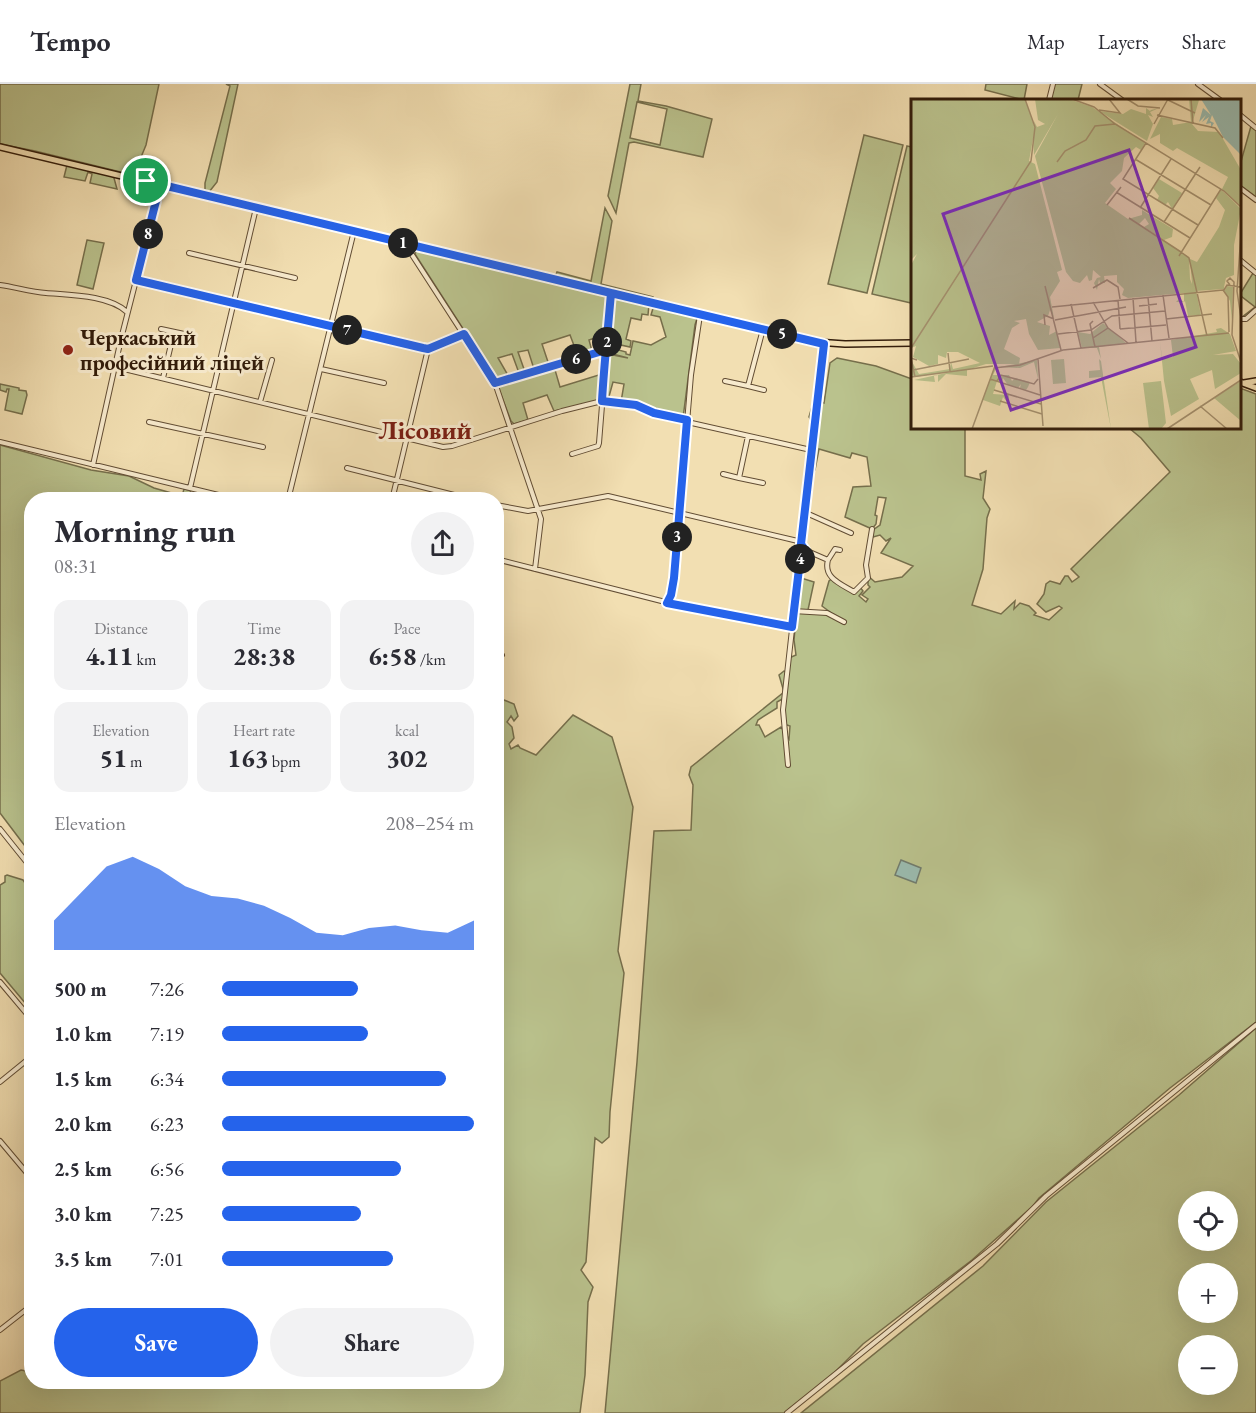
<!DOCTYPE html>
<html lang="en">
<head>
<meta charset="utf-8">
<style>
	body { margin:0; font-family:"EB Garamond",serif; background:#f2f2f3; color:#2b2b33; height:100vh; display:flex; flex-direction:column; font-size:22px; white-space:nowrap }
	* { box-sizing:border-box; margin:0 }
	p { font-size:20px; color:#7c7c81 }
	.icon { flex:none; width:33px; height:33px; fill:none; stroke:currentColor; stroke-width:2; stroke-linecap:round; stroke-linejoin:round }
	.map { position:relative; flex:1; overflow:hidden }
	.drawer { position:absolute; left:24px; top:408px; width:480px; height:897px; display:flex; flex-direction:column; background:#fff; border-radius:24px; box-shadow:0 6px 24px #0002 }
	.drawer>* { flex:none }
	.buttons { position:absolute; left:1178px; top:1107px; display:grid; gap:12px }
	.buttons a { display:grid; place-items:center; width:60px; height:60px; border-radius:50%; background:#fff; box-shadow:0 6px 24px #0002; font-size:30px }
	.pin { position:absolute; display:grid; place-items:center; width:51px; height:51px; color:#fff; margin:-26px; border:3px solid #fff; border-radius:50%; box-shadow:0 2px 6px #0007 }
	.km { position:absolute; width:30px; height:30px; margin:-15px; border-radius:50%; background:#222; color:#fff; font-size:16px; line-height:30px; text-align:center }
	.round { display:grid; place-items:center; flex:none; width:63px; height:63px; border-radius:32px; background:#f2f2f3 }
	.summary { display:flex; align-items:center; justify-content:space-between; height:102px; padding:0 30px }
	h1 { font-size:33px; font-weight:700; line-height:45px }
	.figures { display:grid; grid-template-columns:repeat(3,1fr); gap:9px; height:102px; padding:6px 30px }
	.figures div { display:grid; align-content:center; border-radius:15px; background:#f2f2f3; text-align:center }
	.figures b { font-size:26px; font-weight:700 }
	.figures small { font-size:16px; font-weight:400 }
	.figures p { font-size:16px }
	.chart { height:168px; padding:12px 30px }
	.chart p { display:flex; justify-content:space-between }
	.chart svg { width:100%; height:108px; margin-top:6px; fill:#2563eb; opacity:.7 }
	.button { display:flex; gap:12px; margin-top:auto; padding:12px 30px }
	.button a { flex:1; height:69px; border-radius:36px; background:#2563eb; color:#fff; font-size:24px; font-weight:700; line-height:69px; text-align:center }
	.button a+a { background:#f2f2f3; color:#2b2b33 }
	ul { padding:0 30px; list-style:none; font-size:20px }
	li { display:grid; grid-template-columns:96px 72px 1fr; align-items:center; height:45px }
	li i { height:15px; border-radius:8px; background:#2563eb }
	header { display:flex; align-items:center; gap:36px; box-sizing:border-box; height:84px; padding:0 30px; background:#fff; border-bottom:2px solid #e1e1e2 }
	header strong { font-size:28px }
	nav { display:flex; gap:33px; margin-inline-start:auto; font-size:21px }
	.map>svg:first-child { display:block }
</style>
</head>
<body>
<header>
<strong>Tempo</strong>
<nav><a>Map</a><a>Layers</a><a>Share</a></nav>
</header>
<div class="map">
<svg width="1256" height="1329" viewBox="0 0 1256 1329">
	<rect width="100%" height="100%" fill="#f2dfb2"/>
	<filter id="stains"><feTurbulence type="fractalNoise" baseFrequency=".00333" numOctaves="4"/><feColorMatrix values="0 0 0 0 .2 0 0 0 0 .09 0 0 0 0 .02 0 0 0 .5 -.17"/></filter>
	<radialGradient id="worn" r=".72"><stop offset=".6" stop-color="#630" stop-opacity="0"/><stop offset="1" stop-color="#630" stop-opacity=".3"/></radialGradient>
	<path fill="#bac28d" stroke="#766f4c" stroke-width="1.5" fill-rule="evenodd" d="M0,0h159l-13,61 -7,17 2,15 -106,-26 -35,-7z
		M226,0h12l-21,98 -8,10 -4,-2v-7l25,-97z
		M630,0h11l-3,17 28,5 46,13 -9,38 -69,-15 -5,1 -13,70 -8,-17zM637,18l30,7 -7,36 -30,-7z
		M986,0h41l-3,16 -39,-10z
		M1054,0h28l-4,16h-28z
		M1251,42l5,4v67l-16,-12v-20z
		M864,51l39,10 -36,148 -39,-9z
		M907,62l5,1 -1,156 -39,-9z
		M67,81l44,11 3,2 3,11 -27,-6 2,-9 -4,-2 -3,9 -21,-4z
		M605,124l7,13 -11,63 52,13 1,3 -99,-23 2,-5 34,9z
		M87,156l17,3 -11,46 -16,-4z
		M417,166l190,46 -3,51 -2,1 -4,-11 -9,3 3,11 -14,5 -8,-21 -28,9 7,21 -15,4 -6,-19 -10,2 7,20 -6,1 -7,-19 -14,4 11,19 -13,3 -81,-126z
		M1253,189l3,2v33l-8,9 -8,1v-2l2,1 13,-10 -13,-10 -2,1v-4z
		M612,211l37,9 -1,11 -6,-1 -1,6 -10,-2 -5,21 5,2 -1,6 -14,-3 -1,5 11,3v2l4,1 3,-14 18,4 15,-8 -6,-20 -9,-2 3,-10 44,10 -3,10 -12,93 -62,-16 3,-18 -11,-2 -5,18 -3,-2 3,-44 20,4 -19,-5 -1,-3z
		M605,268l-4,47 -3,3 -44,9 -7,-16 -24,8 5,17 -14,4 -3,-3 -13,-34 2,-3 58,-19 1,3 -4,2 5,17 39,-12 2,-20 -13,4v-2z
		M837,274l39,8 36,13v49h53v48l16,4 -1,-6 6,-3 -3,27 7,11 -3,9 -4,51 -11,36 29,9 14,-13 -1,8 6,-6 9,3 7,7 -2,2 15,5 13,-12 -3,-2 -13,6 -9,-8 7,-10 2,-10 4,-3 10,3 5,-8h3l4,6 7,-5 -8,-8 99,-97 -29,-34 -12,-10h111v-40l16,6v628l-86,66 -131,110 -6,8 -61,54 -109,84 -30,30 -49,39h-179l32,-351 17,-231 37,-1 2,-45 -4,-10 2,-8 93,-75 -5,-17 5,-4 4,1 1,-14 7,-3 -2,-15 8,-88 3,-2 -4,28 13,4 -6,28 26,5 -12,-9 7,-25 4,-3 21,14 6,-5 3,4 -4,5 7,6 2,-3 -6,-4 8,-8 -2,-2v-9l7,6 27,-5 11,-11 -32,-13 10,-15 -5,3 -6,-6 -7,2v-7l7,-5 6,-27 -8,-1 -3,18 2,1 -1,8 -4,5 -27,-12 8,-30 18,-1 -4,-29 -15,-4 -2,5 -31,-9 -4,21 -4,1 6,-47 -5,-2 -3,-5 5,-17 10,3 6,-40zM784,614v26l6,2 -1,13 -8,-12 -16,10 -6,-12h-3l2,-5 19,-12v-6z
		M0,300l19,4v2l7,1 1,4 -5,19 -17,-4 4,-21h-2l-1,3 -6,-2z
		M0,361l91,25 38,6 25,12 28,8 2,-7 6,1 2,6 14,3 -174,1 -1,354 -31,-41z
		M504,616l10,4 4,12 -4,5 -3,-5 -4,6 5,5 2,11 -5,6 2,5 7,-4 2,3 16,7 37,-40 39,22 21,70 -15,144 6,22 -14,139 -1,25 -7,6 -7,-5 -9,124 -5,8 12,17 -5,15 -3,73 -5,38h-580v-32l21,-11 10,2 1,10h464v-681z
		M7,791l16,5 2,3 2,-4h4v41l-4,7 3,2 -3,16 4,6v59l-31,-37v-88l5,-3v-6z
		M1256,944v385h-455l182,-147 63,-64 133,-107zM1188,1118h39v38h-39zM1188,1190h39v38h-39zM1188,1262h39v38h-39z"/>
	<path fill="#9bbcb0" stroke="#717c6e" stroke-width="1.5" d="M901,776l20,8 -5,15 -21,-8z"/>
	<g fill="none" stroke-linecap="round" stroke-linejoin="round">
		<defs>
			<path id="minor" d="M1100,0l22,16
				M1198,0l22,16
				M1049,16l4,-16
				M1240,31l16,13
				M1240,104l16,12
				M405,160l90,139 46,136 -6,50
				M189,169l106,25
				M1240,176l16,13
				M136,196l292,69
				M0,201c15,2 31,7 46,8 23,2 63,2 81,19
				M1240,235h6l10,-9
				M161,245l28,6
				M763,245l-15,57 16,4
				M116,283l327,80 9,-1 110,-35 40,-10 34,4 38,14 137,31
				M321,285l63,14
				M163,294l11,-46
				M725,297l23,5
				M495,299l111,-33
				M260,318l12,-42
				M149,338l114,25
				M748,352l-9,42 24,5
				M0,358l239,58
				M572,370l26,-8 1,-3 12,-150
				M93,381l28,-126 35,-137 -10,-20
				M347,384l127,32
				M723,390l16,4
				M190,404l66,-280
				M288,416l66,-269
				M392,416l36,-151 36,-15
				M496,421l32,6 80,-15 194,46
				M804,428l47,21
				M802,461l3,5 23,10c-5,18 13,24 26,32l14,-14 -2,-13 6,-36
				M496,475l193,49 61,10 42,9
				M828,476l7,-11 5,1
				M667,519l4,-8 3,-17 17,-203 9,-60
				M793,527l34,2 17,9
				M496,574l6,-3
				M788,681l-5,-55 41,-367
				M0,745l32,40
				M0,898l32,38
				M0,998l32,-26
				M0,1057l32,38
				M0,1246l32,-25
				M787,1329l210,-169 49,-48 210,-171"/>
			<path id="primary" d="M0,63l816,195 29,2 67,-1
				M1240,298l16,6
				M1244,299l12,-2"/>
		</defs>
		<use href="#minor" stroke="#624d34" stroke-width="6"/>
		<use href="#primary" stroke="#321c0a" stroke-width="8"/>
		<use href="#minor" stroke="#f7eacd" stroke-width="4"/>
		<use href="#primary" stroke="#f2dfb2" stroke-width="5"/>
	</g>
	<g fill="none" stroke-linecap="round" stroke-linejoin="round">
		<defs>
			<path id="route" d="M146,97l465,112c-3,36 -7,72 -9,108l34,4 18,8 33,7 -13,158 -3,17 -4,8 125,24 9,-75 4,-2 -4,-6 23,-200 -213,-51 -5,57 -111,33 -31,-49 -36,15 -5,-1 -287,-68 20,-79 -10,-20"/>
		</defs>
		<use href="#route" stroke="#fff" stroke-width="12"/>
		<use href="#route" stroke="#2563eb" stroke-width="8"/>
	</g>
	<circle fill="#8f2418" stroke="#f7eacd" stroke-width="2" cx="68" cy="266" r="6"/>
	<g text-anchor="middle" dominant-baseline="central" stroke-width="6" stroke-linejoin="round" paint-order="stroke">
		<g font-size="22" font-weight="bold" fill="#321c0a" stroke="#f7eacd" text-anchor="start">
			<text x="80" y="253">Черкаський<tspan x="80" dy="25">професійний ліцей</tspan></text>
		</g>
		<g font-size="26" font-weight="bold" fill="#7a1f14" stroke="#f7eacd">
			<text x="425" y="346">Лісовий</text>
		</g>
	</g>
	<g transform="translate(911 15)">
		<rect width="330" height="330" fill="#f2dfb2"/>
		<path d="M0,0h114l10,29 -1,-7 3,6 8,-3 -7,-4 -3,-21h34l23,8 53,36 -4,7 -5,-3 -12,11 -2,13 -12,12 6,6 -11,14 23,16 14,-4v-5l31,19 -1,8 -8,3 -20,-13 5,-3 -4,-6 -6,6 -6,-3 56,36 1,22 2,5 -2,-25 7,3 22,-35 6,-17 -9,-12 5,-8 4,3 16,16 -7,36v30l-8,3 -2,9 1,3 2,-4 6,1 -1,33 -2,-19 -7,-12 -27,2 5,24 -13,1 -3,-15 -1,1h-8l3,-3 5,3v-9l-56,5 -6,-3 2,-6 -7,-7v-7l-13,1 1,7h-5l-1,-4 -2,11 -3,-7 3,-5 4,-1 -8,-7 -1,10 -3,1 -2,-6 -7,8 -7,-2 -7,-9 -31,-116 23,-42 -24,41 -1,-16 -4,22 6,3 27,106 -5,2 3,9 -10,16 4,21 -4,-8 -2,6 -11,6 13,4 -1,9 8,-4 3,17 -22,2 -9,-16 -3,-15 -12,2 6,2 -8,5 -8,21 16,9 -1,6h-33l-19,6v6l-21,-2 -8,8v-7l-4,1 1,6 -21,-2 46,-10 -45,7 -4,-2v-15l8,14 31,-5 1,-7 2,7 27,-6 -22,-11h-11l-1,6 -8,-3v9l-9,2 -16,-9 3,-11 -5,2v-83l6,-11 -6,6zM278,0l10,1 -7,24 6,7 21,1 22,38v36l-19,-17 6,-12 -51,-29 -4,3 -13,-8v-9l-10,5 11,-22 11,2 1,6 18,-3zM235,9l4,3 1,-1 8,-2 -9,4 3,5 -5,-2 5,9 -6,17 -48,-30 24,3 8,-5 15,5zM248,80l23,14 -10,16 -4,-7 -3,3 -8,-5 2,-4 -6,-8zM192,224l23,20 -27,4 2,12 -4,-11h-15l-4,-16 12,2zM310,229l9,6 6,17 -23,4 20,-1 8,10v9l-26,16 -3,-19 -22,9 9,20 -28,17 -7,-35 -4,-40 2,17 11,-1 -2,-17 46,-8 -1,-3zM153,260l2,24 -13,1 -2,-24zM188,260l2,2 10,68 -10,-52 -12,1v-7l11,-1zM126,261l1,19 -4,-17 -14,6 -23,-1 -4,8h16l3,6 3,-3 15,4 -2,5 -2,3 -6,-2 1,-4 -3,4 -10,-3 -5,-7 -1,4 -5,-1 -4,13 16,1v9l-6,-7 -3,9 -17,-6 -2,4 13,-36zM250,282l5,42 -5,6h-12l-6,-46zM330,282v40l-27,-23z" fill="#bac28d"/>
		<path d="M290,0h40v56l-18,-18 -11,-22 -2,6 4,2 -3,5v-5l-5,1 3,-7 -7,5 4,-7 -7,7 4,-14 8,7z" fill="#9bbcb0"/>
		<path fill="none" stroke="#a5916f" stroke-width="1.5" d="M161,0l22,8 21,17 109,67 17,16M216,0l11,7 22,2M280,0l2,25M257,1l27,13M188,11l21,3 -11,-14M246,16l58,13 8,10M243,25l14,-25M235,44l-23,36 75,46M224,60l76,46M146,63l8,-11 21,-11 9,-14 20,-2M205,93l74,46M196,106l14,-18M229,109l31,-49M218,119l52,34M253,123l36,-55M330,134l-4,58 4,27M270,153l8,6 18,78M268,157l42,-67M319,186l-3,-4 3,-3 4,4 -2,53 9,27M134,187l16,64M182,189l14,-8 11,7 2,12M313,191l3,-5 14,2M252,196l6,43M237,198l4,44M222,199l3,44M207,201l2,29M182,203l15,26 20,15M160,205l10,44M228,207l18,-2M141,208l171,-17 5,7 1,35M255,220l46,-5M144,221l71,-13M182,222l-3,3 5,23M134,226l-1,-10 10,4M209,230l46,-4M147,235l33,-4 21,-14 53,-5M182,239l15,-10M0,249l120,-187 4,-34 -10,-28M37,254l2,18M127,260l5,67M83,269l26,-3 43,-15 166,-17M2,271l56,-11M0,278l82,-11M4,278l-4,-19 6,2M79,280l50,16M86,282l4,-6 33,9 4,-5M83,291l47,14M89,302l42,13M289,307l27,23M61,330l23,-63M256,330l74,-49"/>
		<path fill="#7b2cbf" fill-opacity="0.15" stroke="#7b2cbf" stroke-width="3" d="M218,51l67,197 -185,63 -68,-196z"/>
		<rect width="330" height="330" fill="none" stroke="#321c0a" stroke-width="3"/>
	</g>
	<rect width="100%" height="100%" filter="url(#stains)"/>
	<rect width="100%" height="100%" fill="url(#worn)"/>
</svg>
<div class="buttons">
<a><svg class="icon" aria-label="locate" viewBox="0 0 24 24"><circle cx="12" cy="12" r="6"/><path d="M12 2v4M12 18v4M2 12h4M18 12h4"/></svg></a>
<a>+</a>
<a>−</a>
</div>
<div class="pin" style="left:146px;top:97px;background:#1e9e55"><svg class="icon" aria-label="arrive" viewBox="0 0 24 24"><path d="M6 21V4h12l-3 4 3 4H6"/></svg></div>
<b class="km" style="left:403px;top:159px">1</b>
<b class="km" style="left:607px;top:258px">2</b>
<b class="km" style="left:677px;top:453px">3</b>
<b class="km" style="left:800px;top:475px">4</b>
<b class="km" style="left:782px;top:250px">5</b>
<b class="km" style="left:576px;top:275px">6</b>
<b class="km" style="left:347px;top:246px">7</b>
<b class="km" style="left:148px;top:150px">8</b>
<section class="drawer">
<div class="summary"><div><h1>Morning run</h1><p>08:31</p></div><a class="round"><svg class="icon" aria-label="share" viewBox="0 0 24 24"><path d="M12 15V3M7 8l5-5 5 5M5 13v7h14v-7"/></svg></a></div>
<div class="figures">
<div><p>Distance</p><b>4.11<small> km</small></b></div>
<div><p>Time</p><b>28:38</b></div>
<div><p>Pace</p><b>6:58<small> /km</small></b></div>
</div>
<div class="figures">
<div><p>Elevation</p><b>51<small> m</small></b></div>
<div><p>Heart rate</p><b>163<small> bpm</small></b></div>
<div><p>kcal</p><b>302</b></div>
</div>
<div class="chart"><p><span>Elevation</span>208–254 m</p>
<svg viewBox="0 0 160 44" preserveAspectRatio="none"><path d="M0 44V32L10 21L20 10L30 6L40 11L50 18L60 22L70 23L80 26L90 31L100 37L110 38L120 35L130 34L140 36L150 37L160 32V44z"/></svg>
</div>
<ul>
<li><b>500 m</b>7:26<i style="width:54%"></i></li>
<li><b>1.0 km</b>7:19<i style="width:58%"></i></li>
<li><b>1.5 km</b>6:34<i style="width:89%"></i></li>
<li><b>2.0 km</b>6:23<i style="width:100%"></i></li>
<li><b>2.5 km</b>6:56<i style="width:71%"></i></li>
<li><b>3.0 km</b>7:25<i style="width:55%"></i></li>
<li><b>3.5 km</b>7:01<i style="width:68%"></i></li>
</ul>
<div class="button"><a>Save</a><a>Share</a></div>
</section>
</div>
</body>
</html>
